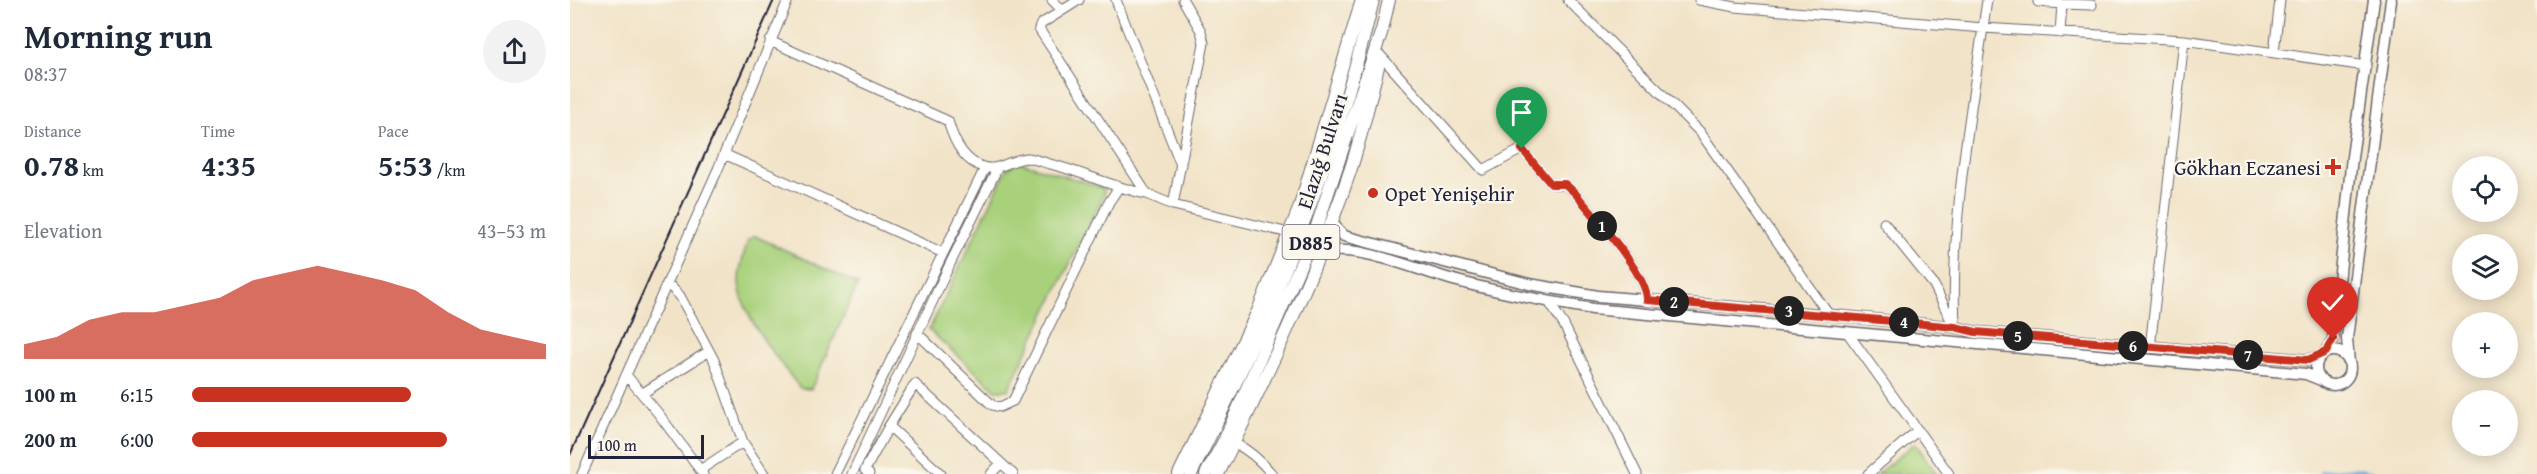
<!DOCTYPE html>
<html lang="en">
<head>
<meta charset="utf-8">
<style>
	body { margin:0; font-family:"Gentium Book Plus",serif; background:#f2f2f3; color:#1f2937; height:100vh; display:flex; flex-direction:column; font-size:22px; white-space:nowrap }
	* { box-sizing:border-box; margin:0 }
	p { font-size:20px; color:#747a83 }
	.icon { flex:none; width:33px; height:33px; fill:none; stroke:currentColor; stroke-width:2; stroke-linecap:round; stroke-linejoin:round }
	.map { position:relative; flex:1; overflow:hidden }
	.side { display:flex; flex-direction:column; background:#fff; width:570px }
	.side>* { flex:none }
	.tools { position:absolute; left:1882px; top:156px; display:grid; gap:12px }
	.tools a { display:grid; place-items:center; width:66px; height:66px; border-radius:50%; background:#fff; box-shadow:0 3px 15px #0003; font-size:30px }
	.scale { position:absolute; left:18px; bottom:15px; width:116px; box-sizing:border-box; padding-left:6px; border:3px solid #22223b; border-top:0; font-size:16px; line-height:21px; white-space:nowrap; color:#22223b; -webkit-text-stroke:4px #fbf7ec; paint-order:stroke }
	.pin { position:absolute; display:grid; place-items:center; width:51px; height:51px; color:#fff; margin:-62px -26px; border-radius:50% 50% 50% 0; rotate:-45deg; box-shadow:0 0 6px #0007 }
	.pin .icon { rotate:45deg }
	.km { position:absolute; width:30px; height:30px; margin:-15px; border-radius:50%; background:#222; color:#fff; font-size:16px; line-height:30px; text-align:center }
	.round { display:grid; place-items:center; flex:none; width:63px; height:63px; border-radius:32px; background:#f2f2f3 }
	.summary { display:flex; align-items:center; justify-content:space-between; height:102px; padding:0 24px }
	h1 { font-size:33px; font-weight:700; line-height:45px }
	.stats { display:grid; grid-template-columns:repeat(3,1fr); gap:9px; height:102px; padding:6px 24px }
	.stats div { display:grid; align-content:center }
	.stats b { font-size:30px; font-weight:700 }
	.stats small { font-size:16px; font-weight:400 }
	.stats p { font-size:16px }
	.chart { height:168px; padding:12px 24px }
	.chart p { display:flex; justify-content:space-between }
	.chart svg { width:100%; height:108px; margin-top:6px; fill:#c8321e; opacity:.7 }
	ul { padding:0 24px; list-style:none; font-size:20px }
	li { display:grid; grid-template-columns:96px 72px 1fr; align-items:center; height:45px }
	li i { height:15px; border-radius:8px; background:#c8321e }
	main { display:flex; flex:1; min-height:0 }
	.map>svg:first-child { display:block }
</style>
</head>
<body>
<main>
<section class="side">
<div class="summary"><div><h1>Morning run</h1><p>08:37</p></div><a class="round"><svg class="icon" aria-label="share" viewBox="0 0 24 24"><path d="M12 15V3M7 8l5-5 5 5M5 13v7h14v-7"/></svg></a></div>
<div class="stats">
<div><p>Distance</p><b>0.78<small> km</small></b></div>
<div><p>Time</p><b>4:35</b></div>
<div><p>Pace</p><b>5:53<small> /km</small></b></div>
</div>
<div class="chart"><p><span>Elevation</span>43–53 m</p>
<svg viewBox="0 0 160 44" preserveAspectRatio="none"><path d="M0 44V38L10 35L20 28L30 25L40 25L50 22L60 19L70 12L80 9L90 6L100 9L110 12L120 16L130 25L140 32L150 35L160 38V44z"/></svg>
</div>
<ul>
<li><b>100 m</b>6:15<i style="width:62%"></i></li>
<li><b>200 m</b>6:00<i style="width:72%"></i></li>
</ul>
</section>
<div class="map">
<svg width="1967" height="474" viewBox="0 0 1967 474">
	<rect width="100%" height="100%" fill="#fbf7ec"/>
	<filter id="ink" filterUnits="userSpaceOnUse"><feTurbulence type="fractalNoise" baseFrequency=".0167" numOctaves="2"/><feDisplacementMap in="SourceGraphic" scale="12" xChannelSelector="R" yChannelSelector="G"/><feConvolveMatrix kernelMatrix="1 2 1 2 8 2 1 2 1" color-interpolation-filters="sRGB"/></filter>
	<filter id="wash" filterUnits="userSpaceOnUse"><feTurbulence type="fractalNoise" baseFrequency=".008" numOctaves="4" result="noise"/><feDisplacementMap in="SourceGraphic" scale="24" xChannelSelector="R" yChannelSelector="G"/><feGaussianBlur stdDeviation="1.35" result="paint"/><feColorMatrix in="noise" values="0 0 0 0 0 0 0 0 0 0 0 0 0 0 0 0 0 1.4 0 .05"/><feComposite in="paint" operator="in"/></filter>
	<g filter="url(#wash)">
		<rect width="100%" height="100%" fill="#f1e3c7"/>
		<path fill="#a9d17c" stroke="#667a5c" stroke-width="1.5" d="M449,162l85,26v6l-96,196h-12l-67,-60 78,-161z
			M185,236l103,48 -47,105 -11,-1c-21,-27 -60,-73 -61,-107 0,-14 5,-27 9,-41z
			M1345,443l22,31h-60z"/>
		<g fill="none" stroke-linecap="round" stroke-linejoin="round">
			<path stroke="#6ba0d8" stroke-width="8" d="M1753,474l32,-3 14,3"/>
		</g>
	</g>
	<g filter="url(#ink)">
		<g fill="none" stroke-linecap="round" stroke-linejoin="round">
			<defs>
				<path id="minor" d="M482,0l10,10
					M509,0l-38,24 -2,5 108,165 26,11 116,28
					M546,0l65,165
					M998,0l132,132 129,183
					M1129,0l36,7 248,21 201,12 182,26
					M1468,2l24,2 -2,29
					M1492,4l30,1
					M200,41l178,80c5,18 15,40 35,46 16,5 29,-9 45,-9 7,1 15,4 22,6 33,8 64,24 97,30
					M1704,52l6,-52
					M811,56l102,114 39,-21 29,35 14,1 10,8c17,21 73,82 72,107
					M154,154l219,99
					M603,205l31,-162 -3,-12 -18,-31
					M1314,223l50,62 18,37
					M97,283l13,13 34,64 29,82 21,32
					M979,302l15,23 73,149
					M1385,327c-5,-110 17,-219 32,-327
					M1277,332l102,142
					M347,333l75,72 8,2 13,-6 96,-199 10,-15
					M1580,348l34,-308
					M56,375l32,38 45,61
					M73,393l66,-42
					M664,443c15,7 27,18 38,31
					M130,470l43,-28
					M12,474l136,-305 70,-169
					M265,474l150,-306
					M282,474l97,-208 49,-99
					M299,474l-4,-4 24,-44
					M371,474l-52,-48 26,-42 98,90
					M421,474l10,-11
					M1298,474l50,-44"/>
				<path id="major" d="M761,222l13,14 185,48 69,12 231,19 126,12 21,5 332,28 14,-5
					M748,254c38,-13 100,17 139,27 45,12 91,21 136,28l713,65 15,6
					M1746 368a17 17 0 1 1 34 0a17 17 0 1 1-34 0Z
					M1756,352l7,-13 19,-182 22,-157
					M1779,363l-2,-25 44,-338"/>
				<path id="highway" d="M609,474l79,-163 41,-102 63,-209
					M621,474c77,-152 142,-308 182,-474
					M636,474l19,-35 91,-210 66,-199 7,-30
					M648,474c48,-96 95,-195 130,-297 13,-37 21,-76 31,-114"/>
			</defs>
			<use href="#minor" stroke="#6a666c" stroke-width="11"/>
			<use href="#major" stroke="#6a666c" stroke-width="13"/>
			<use href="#highway" stroke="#6a666c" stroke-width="14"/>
			<use href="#minor" stroke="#fff" stroke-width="9"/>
			<use href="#major" stroke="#fff" stroke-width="10"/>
			<use href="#highway" stroke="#fff" stroke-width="12"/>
			<path stroke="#22223b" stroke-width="2" d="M0,455l204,-455"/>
		</g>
	</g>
	<g fill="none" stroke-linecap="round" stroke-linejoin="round" filter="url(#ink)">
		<defs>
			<path id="route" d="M952,149l29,35h14l10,9c17,21 73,82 72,107l245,21 63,6 21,5 332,28 18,-8 7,-13"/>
		</defs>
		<use href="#route" stroke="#fff" stroke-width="12"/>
		<use href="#route" stroke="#c8321e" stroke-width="8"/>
	</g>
	<g fill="#c8321e" stroke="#fbf7ec" stroke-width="2">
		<path d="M1760 158h6v6h6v6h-6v6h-6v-6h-6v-6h6z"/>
		<circle cx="803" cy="193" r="6"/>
	</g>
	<g text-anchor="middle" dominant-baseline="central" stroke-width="4.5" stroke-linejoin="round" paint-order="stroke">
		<rect fill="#fbf7ec" stroke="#636270" stroke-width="1.5" x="712.5" y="225" width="57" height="34" rx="4.5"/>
		<g font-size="20" font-weight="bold" fill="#22223b">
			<text x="741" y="242">D885</text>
		</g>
		<g font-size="21" fill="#22223b" stroke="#fbf7ec">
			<text transform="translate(752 151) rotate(-72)">Elazığ Bulvarı</text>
		</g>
		<g font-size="21" fill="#22223b" stroke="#fbf7ec" text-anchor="end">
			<text x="1751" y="167">Gökhan Eczanesi</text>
			<text x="815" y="193" text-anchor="start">Opet Yenişehir</text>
		</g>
	</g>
</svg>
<div class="tools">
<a><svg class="icon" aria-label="locate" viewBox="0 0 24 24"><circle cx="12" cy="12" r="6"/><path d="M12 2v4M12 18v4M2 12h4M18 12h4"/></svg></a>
<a><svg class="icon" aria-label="layers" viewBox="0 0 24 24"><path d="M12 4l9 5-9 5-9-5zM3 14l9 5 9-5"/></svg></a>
<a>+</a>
<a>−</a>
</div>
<div class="scale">100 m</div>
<div class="pin" style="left:952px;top:149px;background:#1e9e55"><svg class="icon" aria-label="arrive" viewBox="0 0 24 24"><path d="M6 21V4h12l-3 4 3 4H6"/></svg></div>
<div class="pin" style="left:1763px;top:339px;background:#d93025"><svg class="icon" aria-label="check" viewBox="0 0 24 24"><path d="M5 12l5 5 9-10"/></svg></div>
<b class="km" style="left:1032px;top:226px">1</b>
<b class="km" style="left:1104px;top:302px">2</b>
<b class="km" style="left:1219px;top:311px">3</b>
<b class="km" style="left:1334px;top:322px">4</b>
<b class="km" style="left:1448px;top:336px">5</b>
<b class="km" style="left:1563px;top:346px">6</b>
<b class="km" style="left:1678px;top:355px">7</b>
</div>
</main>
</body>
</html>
